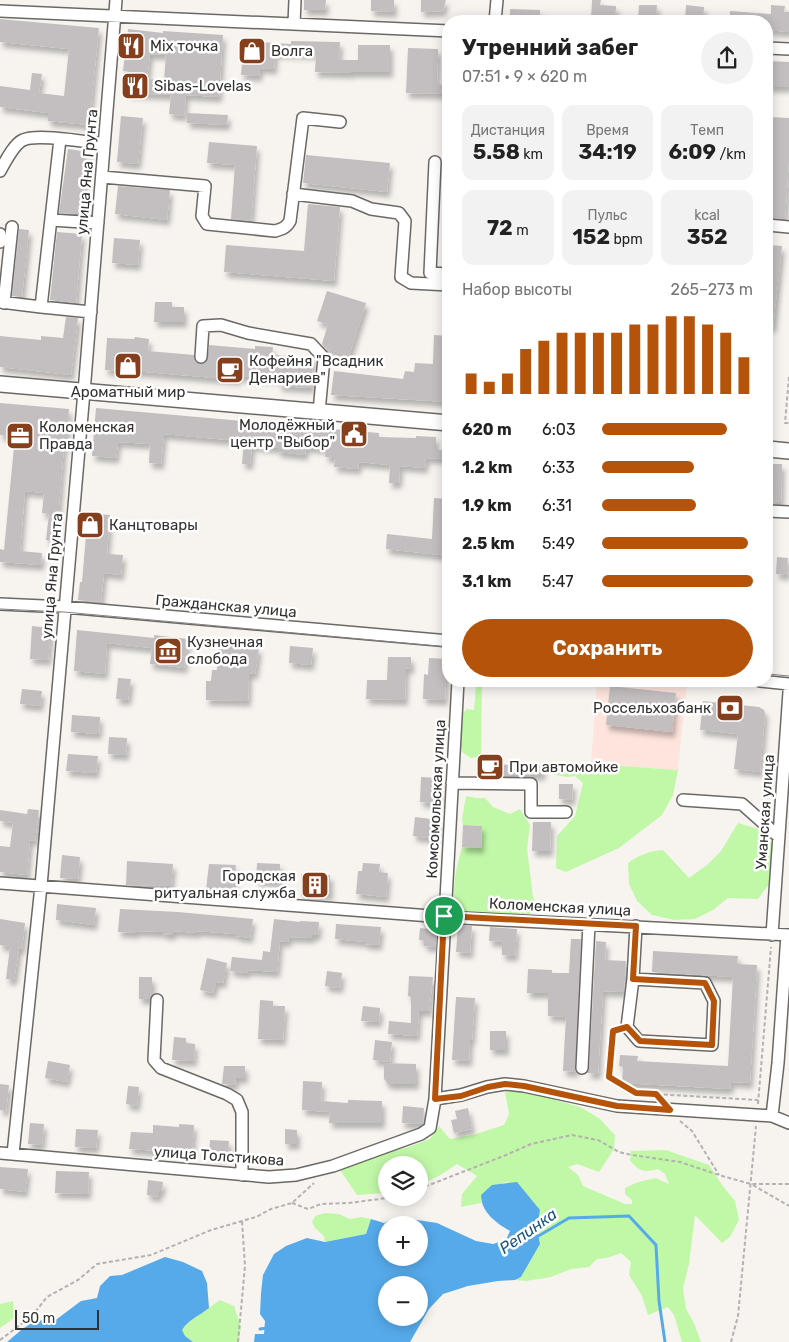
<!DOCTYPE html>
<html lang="ru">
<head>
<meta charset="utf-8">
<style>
	body { margin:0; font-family:Rubik,sans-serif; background:#f2f2f2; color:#222; height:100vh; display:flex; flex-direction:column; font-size:19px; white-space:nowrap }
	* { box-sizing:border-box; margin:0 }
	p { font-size:16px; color:#767676 }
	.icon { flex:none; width:28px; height:28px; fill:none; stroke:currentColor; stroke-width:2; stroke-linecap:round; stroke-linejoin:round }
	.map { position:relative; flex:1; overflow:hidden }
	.panel { position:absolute; left:442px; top:15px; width:331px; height:672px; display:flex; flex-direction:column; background:#fff; border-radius:20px; box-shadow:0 2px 12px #0003 }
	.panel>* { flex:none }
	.buttons { position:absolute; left:378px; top:1156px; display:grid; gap:10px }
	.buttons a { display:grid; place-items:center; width:50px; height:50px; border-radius:50%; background:#fff; box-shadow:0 2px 12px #0003; font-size:25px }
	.scale { position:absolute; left:15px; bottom:12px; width:84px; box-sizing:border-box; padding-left:5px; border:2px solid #32312f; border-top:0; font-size:14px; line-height:18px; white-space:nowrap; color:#32312f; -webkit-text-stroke:4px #fff; paint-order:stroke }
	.pin { position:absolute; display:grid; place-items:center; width:42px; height:42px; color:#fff; margin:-21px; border:2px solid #fff; border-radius:50%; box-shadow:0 1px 5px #0007 }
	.round { display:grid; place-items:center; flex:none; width:52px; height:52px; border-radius:26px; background:#f2f2f2 }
	.summary { display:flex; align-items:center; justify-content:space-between; height:85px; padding:0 20px }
	h1 { font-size:22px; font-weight:700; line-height:38px }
	.metrics { display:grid; grid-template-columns:repeat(3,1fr); gap:8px; height:85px; padding:5px 20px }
	.metrics div { display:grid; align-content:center; border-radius:12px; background:#f2f2f2; text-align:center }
	.metrics b { font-size:21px; font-weight:700 }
	.metrics small { font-size:14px; font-weight:400 }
	.metrics p { font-size:14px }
	.chart { height:140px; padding:10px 20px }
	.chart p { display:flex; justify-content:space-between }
	.chart svg { width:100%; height:90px; margin-top:5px; stroke:#b45309; stroke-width:6 }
	.primary-button { display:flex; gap:10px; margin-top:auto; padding:10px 20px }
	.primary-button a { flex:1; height:58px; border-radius:30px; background:#b45309; color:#fff; font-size:20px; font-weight:700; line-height:58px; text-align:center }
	ul { padding:0 20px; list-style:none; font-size:16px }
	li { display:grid; grid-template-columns:80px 60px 1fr; align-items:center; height:38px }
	li i { height:12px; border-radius:6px; background:#b45309 }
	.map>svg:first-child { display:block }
</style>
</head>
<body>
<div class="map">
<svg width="789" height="1342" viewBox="0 0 789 1342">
	<defs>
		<filter id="shadow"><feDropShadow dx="3" dy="5.5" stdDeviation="2.5" flood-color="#0004"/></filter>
	</defs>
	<rect width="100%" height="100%" fill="#f7f4f0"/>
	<path fill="#fee4dd" d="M597,681h90l-9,89 -87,-6z"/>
	<path fill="#c1f8a7" d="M478,681l4,1 -1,75 -10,1 -9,-6 -4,-20 5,-19 4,-4 7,1 2,-25z
		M551,761l127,9 -5,25 -11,20 -43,33 -53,24 -10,-4 1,-32 18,-20 8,-33 -8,-7 -8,1 -16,-3z
		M466,796l10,2h9l8,9 17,7 10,-5 10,16 -3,24 6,48 3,6 -1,9c-13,6 -27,2 -41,1 -9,0 -19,2 -27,1 -23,-5 -9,-52 -5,-67h19l1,-21 -19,-1 -1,-6z
		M738,823l27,8 7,13v36l-14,19 -30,-1 -15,12 -18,9 -21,1 -22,-5 -15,-14 -8,-17 -1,-21c11,-8 21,-12 35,-13l26,28 18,-13 14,-14z
		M528,1089l24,10 28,8 19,11 16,17 -1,14 -15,23 -22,-8 -9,3 10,8 5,11 42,18h7v-4l-7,-6v-6l13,-6 18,-4 13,6 -4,-10 -7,-5c-14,4 -20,2 -28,-9l1,-9 35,-1 43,15 13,20 13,16 4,19 -9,17 -8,6 -27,-28 -6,49 -6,24 3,21 8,14 7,19h-19l-8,-27 -6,-8 -20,8 -6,-19 -13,-21 2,-13 -10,-9 -14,5 -10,1 -8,8 -18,2 -20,8 -25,4 -11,-1 6,-3 19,-33 -3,-14 3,-20 -29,-27 -6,-1 -24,13v8l-20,4 1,-13 15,-18 -20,-12 -18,12 -20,9v-20h-33v28l-29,2 -17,-25 17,-9 51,-14 22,-8 9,-13 11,13 23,-4 31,-10 5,-11 -4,-22z
		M325,1213l14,1 11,5 11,-2 10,2 -5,15 -41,8 -1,-6 -9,-8 -3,-6 3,-6z
		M220,1300l14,6 7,21 -2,15h-46l-8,-6 -4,-6c8,-10 28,-22 39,-30z
		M13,1301v18l-13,9v-24z"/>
	<path fill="#56aaea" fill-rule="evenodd" d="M517,1182l23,28 -3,19 3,15 -19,33 -6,3 -17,1 -30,5 -25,8 -14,15 -19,33h-156l1,-8h9l1,-13 -5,-7 1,-21 2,-18 11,-21 12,-8 21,-8 18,4 41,-8 5,-15 13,4 14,-6 39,6 39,18 17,3 13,-4 4,-9c-14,-8 -29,-19 -29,-36l11,-10zM386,1225h33v33h-33zM386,1285h33v33h-33z
		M165,1257l18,5 19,9 5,12 2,25c-10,8 -21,12 -27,22l3,6 8,6h-186c14,-11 27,-27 46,-20l28,-21 16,-3 3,-12 10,-10 12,-1z"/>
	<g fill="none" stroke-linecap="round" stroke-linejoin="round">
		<path stroke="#56aaea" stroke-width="3" d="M535,1238l34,-20 60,-2 27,29 3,56 6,41
			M260,1329l7,-1"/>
	</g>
	<path fill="#c3bebf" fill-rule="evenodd" filter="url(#shadow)" d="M304,0h22l-1,10h-21z
		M371,0h23v12l-23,-1z
		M421,0h25l-3,11 -22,1z
		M592,0h9l-1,5 16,1 -1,15h-24z
		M639,5h18l-1,16h-18z
		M686,5l18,2 -1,14h-18z
		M771,5l14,1 -1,6h5v20l-21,-2v-9h-38v-10l41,3z
		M510,9l30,1v11h-30z
		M0,19l99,9 -10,97 -41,-4v-8l-48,-6v-21l30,4 2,-17 10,1 -3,19 25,3 5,-47 -69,-7z
		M128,29l35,4v-2l60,4 -4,62 -33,-2 -2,21 -15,-2 2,-19 -43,-2 1,-22h-6zM150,54l16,1 -2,25 -17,-1z
		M244,41l47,3v-3l49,1 -1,18h19v-15h32v27h-39v1l-36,-1 1,-18 -41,-1 -1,16 -14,-1 -1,8 -18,-1z
		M408,48l30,1 -1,35 12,1v9l-43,-1z
		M768,61l21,1v25h-21z
		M187,113l41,2 -1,10 -40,-2z
		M121,116l22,2 -5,46 -21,-2z
		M769,117l20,1v40l-4,61 -17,-1v-76z
		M209,142l48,4 -6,75 -20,-2 4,-54 -28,-2z
		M68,149l21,3 -8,62 -22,-1z
		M306,155l84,8 -3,29 -84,-9z
		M118,186l52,4 -3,30 -52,-6z
		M308,204l32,3 -6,74 -110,-9 2,-27 78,6z
		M19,229l10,1 -7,67 -10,-1z
		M57,232l25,2 -6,69 -26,-3z
		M114,238l26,2 -2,25 -26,-2z
		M768,245l14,1 -9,81h-5z
		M327,291l39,12 -17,53 -24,-8 -3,-4 6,-20 -11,-3z
		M155,302h17v5h12v15h-30z
		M66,317l12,1 -7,57 -71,-8v-31l41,4v-4l22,2z
		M434,335l15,1v66l-118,-7 3,-24 69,8 2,-8 9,1 1,-9 18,1z
		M135,337l14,2 -1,12 46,4 1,6 5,3 7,-3 2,-16 46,4v-3l18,1 -1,8 41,2 -2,31 -32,-2v-7l-41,-3v4l-92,-8 -41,-2 2,-32 27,1z
		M0,403l69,6 -3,37h-2l-8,96 -10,-2 3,-26 -7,-1 2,-20 -19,-2 -5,60 22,2 -1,12 -41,-3v-13l4,1 11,-113 -15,-2z
		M96,408l283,25v4l37,1v-2l20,1v13h13v9l-23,-1 -1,10 -25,-2 -1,17h-10l1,-18 -31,-3 -1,7 -24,-2 1,-9 -10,-1 1,-8 -20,-2 -1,8 -27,-3v-4l-26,-2 -2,18h-8l2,-23 -27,-2 -53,-5 -3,30 -12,-1 1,-19 -32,-2 -2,16 -24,-2z
		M768,464h14l-1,38 -13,-1z
		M434,498l15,1v57l-63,-7 1,-15 45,5z
		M88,513l22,2 -3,39 16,1 -2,20 -17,-2 -3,29 -23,-2 2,-18h2z
		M777,557l11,1 -1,17 -11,-1z
		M32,626l19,2 -3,32 -18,-1z
		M77,630l77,8v-3l34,4 -4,29 -34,-4 2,-16 -45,-5 -2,31 -31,-3z
		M218,642h14v2l27,4 -4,26 -6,-1 -1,28 -42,-1v-19h5l1,-11h5z
		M290,646l23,2 -2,17 -22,-2z
		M388,657h23v12l-5,-1 -1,32 -39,-1 1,-19h20z
		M429,658l18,1 -2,41 -22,-1 1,-25 4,1z
		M118,678l13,1 -3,21 -12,-1z
		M610,686l66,7 -4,39 -66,-7z
		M22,689l20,2 -2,15 -20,-2z
		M703,701l56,6 5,3 1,4 -5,58 -26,-3 4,-35 -38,-4z
		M72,715l28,2 -1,17 -28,-2z
		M109,737l18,1 -1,17 -18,-1z
		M68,754l30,2 -2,17 -30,-2z
		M487,764l56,2 -1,9 -29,-1v2h-26z
		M421,777l19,1 -1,25 -19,-1z
		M559,784h14l-1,16 -13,-1z
		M28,809l11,1 -4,31 -5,-1 -3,35 -27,-3v-26l10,1 3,-24 -13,-2v-11l27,4z
		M415,817l24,3 -2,19 -24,-3z
		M533,822h18l-1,29h-18z
		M463,825l19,1 -1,22 -19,-1z
		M62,855l18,2 -2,22 -18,-1z
		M127,861l46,3 -2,22 -45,-1z
		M257,863l23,1v18l-24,-1z
		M363,863l17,1 -1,8 9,1 -2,24 -30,-3 2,-23h4z
		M209,864l27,1 -3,26 -27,-1z
		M301,874l29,1v20h-29z
		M57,904l39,4 -2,17 -38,-5z
		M120,909l58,3 75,7 -3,19 -14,-2v-2l-39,-3v2l-24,-2v4l-10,-1v-2l-27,-1v2l-18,-1z
		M0,919l25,4 -3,26 -3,-1 -5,32 -8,-1 4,-32 -10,-2z
		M274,919l26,3v-1l19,1 -1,13h-6v3l-23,-1 -1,5 -8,-1 -3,31 -29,-2 -1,3 -17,-2 2,-14 30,3 1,-9 7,1z
		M336,924l45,3 -2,18 -14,-1v-2l-30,-3z
		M458,925l14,1 -2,27 -14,-1z
		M490,927l27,2 -2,27 -13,-1v-13l-13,-1z
		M420,928l17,2 -1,17 -12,-1v-6h-5z
		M571,939h10l-6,129 1,4 -13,-1 3,-54 -18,-1v-23h-21l1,-24 24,1v3h17z
		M596,941l10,1 -1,18 21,1 -2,31 -21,-1 -5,83 -11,-1 2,-5z
		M653,951l85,5 -1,8 20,1 -7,118 -19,-1 -1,7 -108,-6 1,-16 -4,-1 1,-11 18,1 -1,5 91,5 5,-89 -81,-5z
		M207,958l20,5 -4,20 -7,-1 -3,11 -13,-3z
		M327,971l15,2 -2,15 -15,-2z
		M409,976l24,1 -4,34h-10l-2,25 -29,-2 1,-13 22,2v-26l-3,-1z
		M139,977h13v18l-2,4h-11z
		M456,997l19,1 -3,42h-2l-1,21 -17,-1z
		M260,1000l13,1v5h12l-2,34 -25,-1z
		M363,1006l17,2 -1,14 -18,-1z
		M490,1031h16v19h-16z
		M174,1037l12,1v5l9,1 -1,17 -22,-1z
		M375,1040l17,2 -2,20 -17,-2z
		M48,1061l22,4 -3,17 -22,-4z
		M384,1063l32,1v20h-28l-4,-5z
		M224,1066h21v12h-9l-1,7 -13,-1z
		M303,1081l19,1 -1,19 27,2v-3l34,1v22h-53l1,-11 -28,-2z
		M0,1084l9,1 -3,26 -6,-1z
		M128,1086l11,1 -2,19 -11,-2z
		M403,1106l21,2 -1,16 -21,-1z
		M468,1108l4,21 -18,4 -3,-13 6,-1 -2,-8z
		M30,1123l14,1 -2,21 -14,-1z
		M179,1124l15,1 -2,28 -63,-4 2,-17 22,1v-8l26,2z
		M76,1129l22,1 -2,18 -21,-1z
		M285,1129l12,1v14h-12z
		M210,1140l19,1 -1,16 -19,-1z
		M0,1167l28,2 -3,23 -25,-3z
		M56,1171l33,1 -1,22 -33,-1z
		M148,1180l15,2 -1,9h-3v6l-12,-2z"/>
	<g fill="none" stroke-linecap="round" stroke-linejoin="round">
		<defs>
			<path id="minor" d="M0,11l449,20
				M495,21l2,-21
				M294,24l1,-24
				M768,48l21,1
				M435,162l-5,111 19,1
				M0,171c5,-9 14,-27 23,-31 14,-7 64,2 81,4
				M102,177l103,9 -3,30 5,8 68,7c7,-2 11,-3 15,-10l13,-103 37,4
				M293,194l59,7 19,8 28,4 6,8 -4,56 10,6 38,2
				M51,220l47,3
				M768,225l21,2
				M0,234v8
				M0,302l41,5 19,-168
				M4,303l8,-76
				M41,307l50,5
				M201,357l2,-31 18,-1 27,8 63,11 13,14 -5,54
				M768,511l21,1
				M0,604l65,3 384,34
				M760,681l29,3
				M452,783l79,1v28h35
				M683,800l59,4 37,33
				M0,883l444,34 345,18
				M772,935l17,-243
				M633,979l-6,48 12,14 73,4 2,-44 -9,-18 -72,-4 3,-53
				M157,1000l-3,60 7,8 66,26 10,6 5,12v63
				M582,1068l7,-144
				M435,1099l26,-4 26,-8 18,-3 19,2 93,20 155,10 17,7
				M772,1116l6,-53 9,-128
				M0,1153l269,24 27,-2 37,-9 88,-32 9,-6 5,-29 23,-418
				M13,1154l28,-268 44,-506 31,-380"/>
			<path id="major" d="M0,384l449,39
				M768,449l21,2"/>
		</defs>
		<use href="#minor" stroke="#6b6965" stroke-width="14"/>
		<use href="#major" stroke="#6b6965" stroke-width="18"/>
		<path stroke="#b4b2af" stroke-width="2" stroke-dasharray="4 2.5" stroke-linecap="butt" d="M789,377l-4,46h4
			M618,1030l-5,1 -4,46 27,16 122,7
			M758,1104l13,-157
			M680,1121l12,10 27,44
			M753,1185l36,21
			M419,1189l87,-34 25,-11 41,-9 26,5 21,12 13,3 48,7 39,13 32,9h38
			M292,1203l16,6 13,-5 28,-1 38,-5
			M0,1340l32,-24 15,-19 31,-17 19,-16 54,-9 60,-25 45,-13 15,-8 21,-6 22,-20
			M238,1342l7,-76 -3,-45
			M731,1342l7,-26 18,-190"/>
		<use href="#minor" stroke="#fff" stroke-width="11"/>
		<use href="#major" stroke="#fff" stroke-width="15"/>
		<path stroke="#848280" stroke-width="1" d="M0,609l64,3 385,35
			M768,674l21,2"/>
	</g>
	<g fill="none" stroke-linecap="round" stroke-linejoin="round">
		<defs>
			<path id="route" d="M444,916l192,10 -3,53 72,4 9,18 -2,44 -72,-4 -13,-14 -14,4 -4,46 27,16 20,1 14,16 -53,-4 -93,-20 -19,-2 -17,3 -27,9 -26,3z"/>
		</defs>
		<use href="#route" stroke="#fff" stroke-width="10"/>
		<use href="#route" stroke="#b45309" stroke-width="6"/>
	</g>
	<defs>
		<symbol id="restaurant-square" viewBox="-11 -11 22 22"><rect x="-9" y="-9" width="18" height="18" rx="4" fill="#863f1d" stroke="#fff"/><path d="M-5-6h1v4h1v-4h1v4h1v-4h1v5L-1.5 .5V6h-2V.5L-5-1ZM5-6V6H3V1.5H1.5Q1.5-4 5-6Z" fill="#fff"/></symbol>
		<symbol id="shop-square" viewBox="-11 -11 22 22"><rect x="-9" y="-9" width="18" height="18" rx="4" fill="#863f1d" stroke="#fff"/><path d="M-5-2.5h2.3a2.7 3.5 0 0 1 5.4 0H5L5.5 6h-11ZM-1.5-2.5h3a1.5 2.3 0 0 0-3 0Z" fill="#fff"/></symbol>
		<symbol id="cafe-square" viewBox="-11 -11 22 22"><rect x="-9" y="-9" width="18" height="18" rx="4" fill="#863f1d" stroke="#fff"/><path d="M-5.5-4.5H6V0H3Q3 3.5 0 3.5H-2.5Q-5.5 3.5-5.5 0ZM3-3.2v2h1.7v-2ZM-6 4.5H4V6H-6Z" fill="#fff"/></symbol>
		<symbol id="civic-square" viewBox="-11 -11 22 22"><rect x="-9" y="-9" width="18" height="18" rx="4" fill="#863f1d" stroke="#fff"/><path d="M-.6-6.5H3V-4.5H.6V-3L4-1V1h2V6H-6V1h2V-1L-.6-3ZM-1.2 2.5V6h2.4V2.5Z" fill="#fff"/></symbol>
		<symbol id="office-square" viewBox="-11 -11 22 22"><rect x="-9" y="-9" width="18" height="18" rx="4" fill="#863f1d" stroke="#fff"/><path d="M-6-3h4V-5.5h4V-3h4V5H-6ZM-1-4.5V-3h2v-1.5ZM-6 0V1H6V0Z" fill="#fff"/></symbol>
		<symbol id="museum-square" viewBox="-11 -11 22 22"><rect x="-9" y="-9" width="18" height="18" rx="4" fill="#863f1d" stroke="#fff"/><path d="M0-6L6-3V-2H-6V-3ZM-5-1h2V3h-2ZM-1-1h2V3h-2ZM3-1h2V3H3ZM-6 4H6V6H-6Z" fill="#fff"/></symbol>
		<symbol id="bank-square" viewBox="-11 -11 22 22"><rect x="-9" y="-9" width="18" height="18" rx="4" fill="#863f1d" stroke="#fff"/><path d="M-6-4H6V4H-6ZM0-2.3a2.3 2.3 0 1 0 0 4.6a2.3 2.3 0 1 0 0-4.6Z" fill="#fff"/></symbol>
		<symbol id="building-square" viewBox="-11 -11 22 22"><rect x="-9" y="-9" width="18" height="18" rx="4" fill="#863f1d" stroke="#fff"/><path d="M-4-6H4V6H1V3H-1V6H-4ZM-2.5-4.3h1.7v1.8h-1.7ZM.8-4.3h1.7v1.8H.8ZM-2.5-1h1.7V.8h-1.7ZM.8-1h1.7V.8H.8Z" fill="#fff"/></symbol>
	</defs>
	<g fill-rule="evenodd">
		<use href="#restaurant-square" x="115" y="30" width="32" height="32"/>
		<use href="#shop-square" x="236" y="35" width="32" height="32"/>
		<use href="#restaurant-square" x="119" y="70" width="32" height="32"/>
		<use href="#shop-square" x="112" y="350" width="32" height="32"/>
		<use href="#cafe-square" x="214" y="354" width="32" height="32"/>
		<use href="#civic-square" x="338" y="418" width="32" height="32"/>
		<use href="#office-square" x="4" y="420" width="32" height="32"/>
		<use href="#shop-square" x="74" y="509" width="32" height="32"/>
		<use href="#museum-square" x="152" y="635" width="32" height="32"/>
		<use href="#bank-square" x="714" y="692" width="32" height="32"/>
		<use href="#cafe-square" x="474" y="751" width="32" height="32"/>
		<use href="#building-square" x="299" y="869" width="32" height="32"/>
	</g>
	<g text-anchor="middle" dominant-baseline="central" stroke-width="5" stroke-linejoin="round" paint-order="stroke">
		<g font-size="15" fill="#32312f" stroke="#fff" text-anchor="start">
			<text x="150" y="46">Mix точка</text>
			<text x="271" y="51">Волга</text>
			<text x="154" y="86">Sibas-Lovelas</text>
			<text x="249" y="361">Кофейня "Всадник<tspan x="249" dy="17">Денариев"</tspan></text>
			<text x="128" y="392" text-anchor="middle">Ароматный мир</text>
			<text x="335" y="425" text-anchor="end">Молодёжный<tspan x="335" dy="17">центр "Выбор"</tspan></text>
			<text x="39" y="427">Коломенская<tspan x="39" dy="17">Правда</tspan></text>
			<text x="109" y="525">Канцтовары</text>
			<text x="187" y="642">Кузнечная<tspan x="187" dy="17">слобода</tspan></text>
			<text x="711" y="708" text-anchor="end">Россельхозбанк</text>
			<text x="509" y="767">При автомойке</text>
			<text x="296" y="876" text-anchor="end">Городская<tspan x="296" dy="17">ритуальная служба</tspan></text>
		</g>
		<g font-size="15" fill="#32312f" stroke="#fff">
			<text transform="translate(87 172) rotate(-85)">улица Яна Грунта</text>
			<text transform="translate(52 576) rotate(-85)">улица Яна Грунта</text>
			<text transform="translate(226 606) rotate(5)">Гражданская улица</text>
			<text transform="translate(436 799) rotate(-87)">Комсомольская улица</text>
			<text transform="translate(765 812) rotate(-86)">Уманская улица</text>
			<text transform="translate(560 907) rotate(3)">Коломенская улица</text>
			<text transform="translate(219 1156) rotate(4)">улица Толстикова</text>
		</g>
		<g font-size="16" font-style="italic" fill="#185580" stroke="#fff">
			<text transform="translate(528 1231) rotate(-35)">Репинка</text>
		</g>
	</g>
</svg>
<div class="buttons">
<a><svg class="icon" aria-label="layers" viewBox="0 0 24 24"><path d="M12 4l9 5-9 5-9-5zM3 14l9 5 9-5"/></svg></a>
<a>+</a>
<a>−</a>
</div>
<div class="scale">50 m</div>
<div class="pin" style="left:444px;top:916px;background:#1e9e55"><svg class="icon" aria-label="arrive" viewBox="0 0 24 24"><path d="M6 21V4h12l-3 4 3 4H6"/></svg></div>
<section class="panel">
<div class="summary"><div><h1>Утренний забег</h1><p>07:51 · 9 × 620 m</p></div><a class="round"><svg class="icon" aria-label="share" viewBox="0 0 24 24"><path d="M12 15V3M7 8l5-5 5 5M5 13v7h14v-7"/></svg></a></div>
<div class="metrics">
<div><p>Дистанция</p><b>5.58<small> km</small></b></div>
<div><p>Время</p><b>34:19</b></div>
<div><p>Темп</p><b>6:09<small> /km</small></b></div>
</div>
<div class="metrics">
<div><b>72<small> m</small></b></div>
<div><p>Пульс</p><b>152<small> bpm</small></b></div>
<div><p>kcal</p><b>352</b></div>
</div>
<div class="chart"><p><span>Набор высоты</span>265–273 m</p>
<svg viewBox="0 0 160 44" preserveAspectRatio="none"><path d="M5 44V34M15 44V38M25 44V34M35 44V22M45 44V18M55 44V14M65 44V14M75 44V14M85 44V14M95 44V10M105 44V10M115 44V6M125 44V6M135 44V10M145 44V14M155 44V26"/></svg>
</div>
<ul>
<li><b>620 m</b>6:03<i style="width:83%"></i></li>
<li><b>1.2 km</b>6:33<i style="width:61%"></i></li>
<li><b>1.9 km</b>6:31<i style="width:62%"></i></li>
<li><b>2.5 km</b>5:49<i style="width:97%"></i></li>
<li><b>3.1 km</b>5:47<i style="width:100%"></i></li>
</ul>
<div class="primary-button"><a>Сохранить</a></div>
</section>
</div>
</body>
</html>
